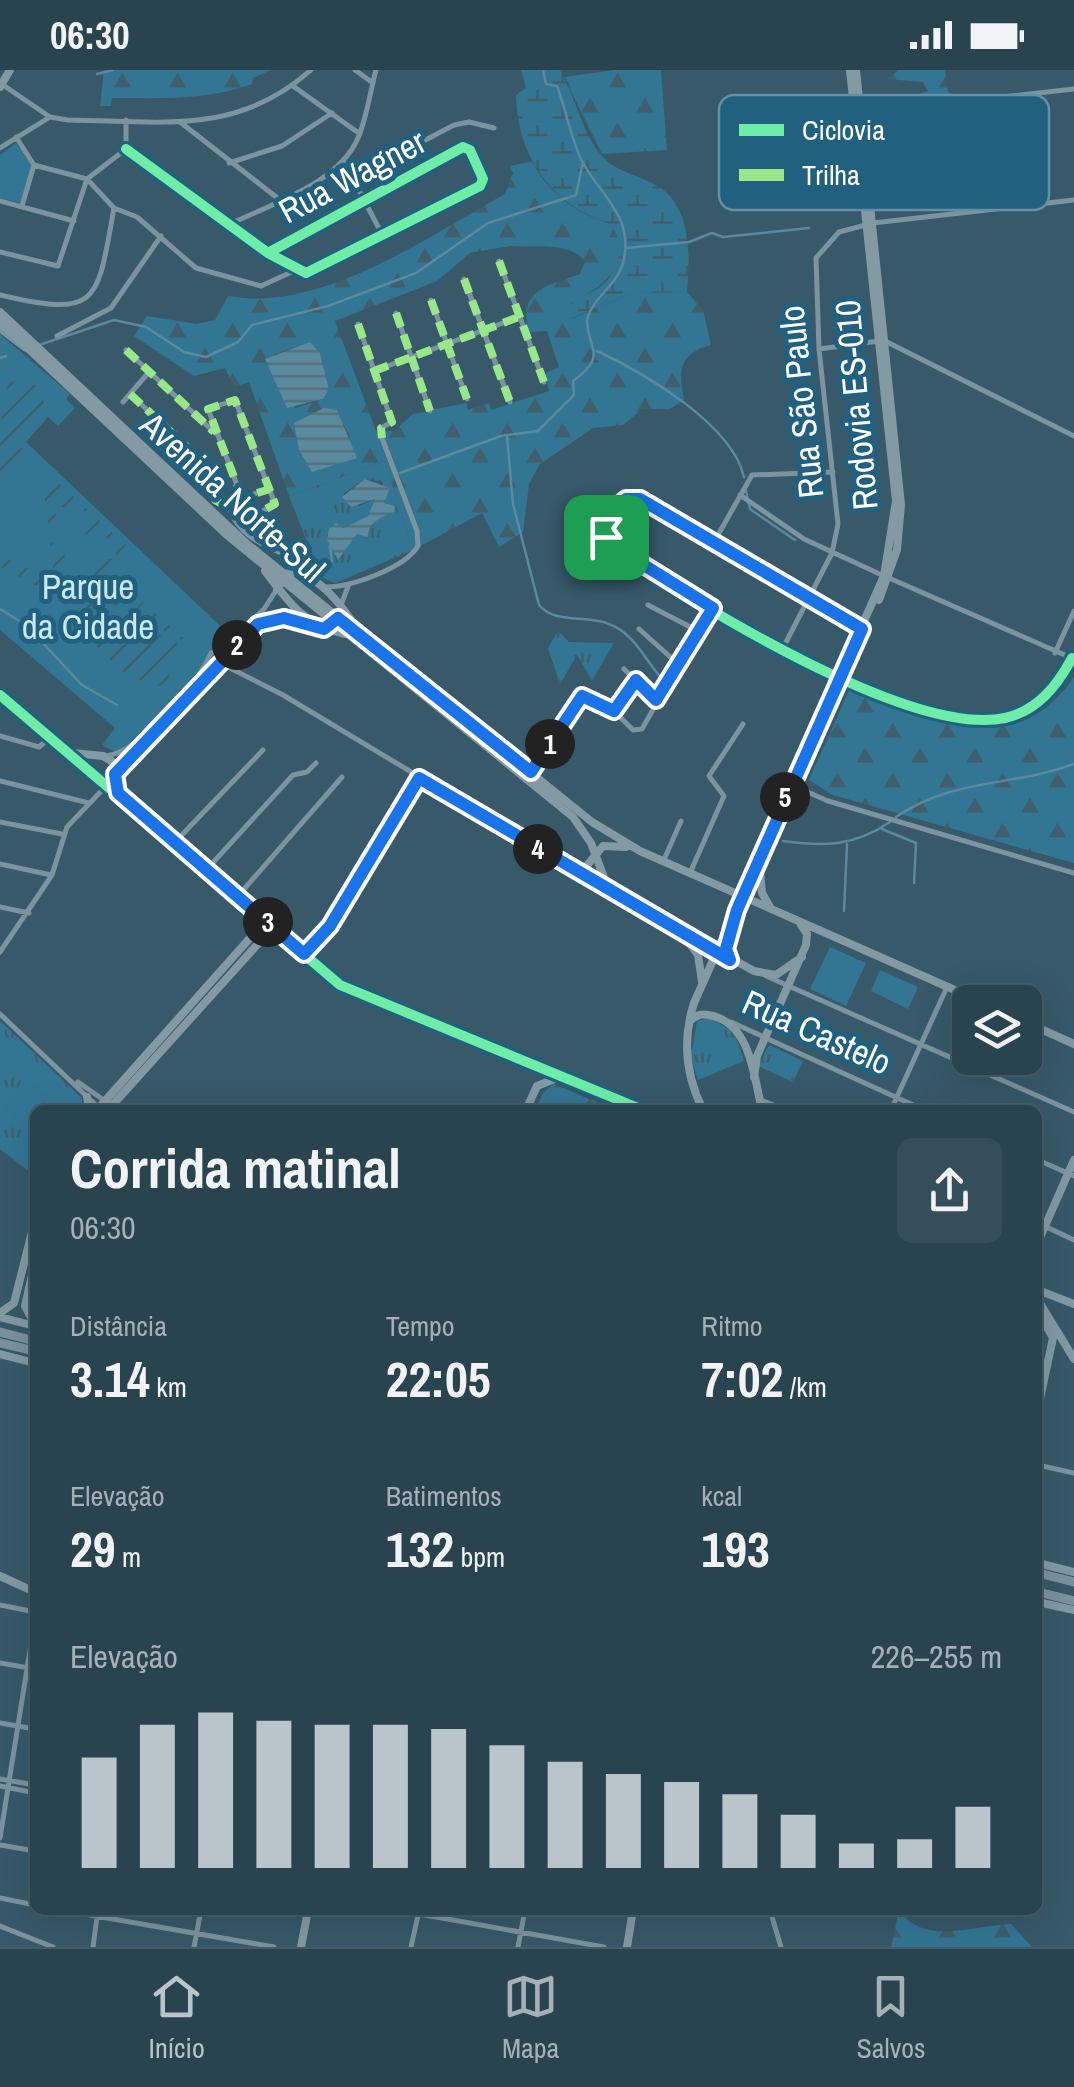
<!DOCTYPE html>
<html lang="pt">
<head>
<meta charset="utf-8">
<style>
	body { margin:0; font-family:"Archivo Narrow",sans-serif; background:#354e59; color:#f1f3f6; height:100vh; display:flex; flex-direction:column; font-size:38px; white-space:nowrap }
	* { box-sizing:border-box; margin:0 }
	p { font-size:32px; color:#a5b0b7 }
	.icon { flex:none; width:55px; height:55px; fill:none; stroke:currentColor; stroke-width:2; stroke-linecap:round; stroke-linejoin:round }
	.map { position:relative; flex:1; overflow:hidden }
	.panel { position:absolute; left:30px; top:1035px; width:1012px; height:810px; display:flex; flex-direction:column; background:#29434f; border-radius:15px; box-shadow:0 10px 40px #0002,0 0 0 2px #455c66 }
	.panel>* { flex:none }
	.controls { position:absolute; left:952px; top:915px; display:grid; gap:20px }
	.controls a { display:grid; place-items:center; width:90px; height:90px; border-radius:15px; background:#29434f; box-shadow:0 10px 40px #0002,0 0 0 2px #455c66; font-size:50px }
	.pin { position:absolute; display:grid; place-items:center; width:85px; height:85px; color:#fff; margin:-42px; border-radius:20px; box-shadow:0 5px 15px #0006 }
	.km { position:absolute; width:50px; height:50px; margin:-25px; border-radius:50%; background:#222; color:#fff; font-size:28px; line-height:50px; text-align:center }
	.round { display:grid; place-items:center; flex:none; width:105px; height:105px; border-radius:15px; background:#354e59 }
	.head { display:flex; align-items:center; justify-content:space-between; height:170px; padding:0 40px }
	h1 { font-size:55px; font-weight:700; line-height:75px }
	.metrics { display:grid; grid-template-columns:repeat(3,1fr); gap:15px; height:170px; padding:10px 40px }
	.metrics div { display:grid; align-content:center }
	.metrics b { font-size:50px; font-weight:700 }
	.metrics small { font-size:28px; font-weight:400 }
	.metrics p { font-size:28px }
	.chart { height:280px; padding:20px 40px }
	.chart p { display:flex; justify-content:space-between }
	.chart svg { width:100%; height:180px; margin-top:10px; stroke:#b9c5ca; stroke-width:6 }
	.status { display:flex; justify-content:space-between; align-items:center; height:70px; padding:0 50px; background:#29434f; direction:ltr }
	.status svg { height:28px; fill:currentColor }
	.dock { display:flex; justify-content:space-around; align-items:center; height:140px; border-top:2px solid #455c66; background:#29434f; font-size:28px; color:#a5b0b7 }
	.dock a { display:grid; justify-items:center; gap:5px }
	.dock .on { color:#b9c5ca }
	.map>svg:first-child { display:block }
</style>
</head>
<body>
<div class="status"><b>06:30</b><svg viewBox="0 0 49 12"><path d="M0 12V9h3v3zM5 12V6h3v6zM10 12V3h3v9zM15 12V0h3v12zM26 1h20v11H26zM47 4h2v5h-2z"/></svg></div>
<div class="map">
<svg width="1074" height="1877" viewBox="0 0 1074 1877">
	<defs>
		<pattern id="grass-tufts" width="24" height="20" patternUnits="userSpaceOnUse" patternTransform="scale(2.5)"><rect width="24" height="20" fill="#327694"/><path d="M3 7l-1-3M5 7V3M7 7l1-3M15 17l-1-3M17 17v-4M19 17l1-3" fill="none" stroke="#405f6c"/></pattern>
		<pattern id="forest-firs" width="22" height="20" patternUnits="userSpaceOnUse" patternTransform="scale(2.5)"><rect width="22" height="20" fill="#327694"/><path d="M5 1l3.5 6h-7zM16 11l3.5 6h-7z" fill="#405f6c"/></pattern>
		<pattern id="wetland-marsh" width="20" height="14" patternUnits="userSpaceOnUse" patternTransform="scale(2.5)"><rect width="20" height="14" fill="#327694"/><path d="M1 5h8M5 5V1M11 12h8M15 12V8" fill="none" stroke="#405f6c"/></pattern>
		<pattern id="garden-furrows" width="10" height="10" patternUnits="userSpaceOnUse" patternTransform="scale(2.5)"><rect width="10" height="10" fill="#327694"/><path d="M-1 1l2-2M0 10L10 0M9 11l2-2" fill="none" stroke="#405f6c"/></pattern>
		<pattern id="water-rules" width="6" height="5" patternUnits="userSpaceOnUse" patternTransform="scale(2.5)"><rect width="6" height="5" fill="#5b899e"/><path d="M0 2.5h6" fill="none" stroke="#55717d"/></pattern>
	</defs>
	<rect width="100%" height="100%" fill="#375969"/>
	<path fill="url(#grass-tufts)" fill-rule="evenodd" d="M385,391l28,89 -78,33 -14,-6 -32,-81zM365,409l18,3 1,21 4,1c-5,14 -18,18 -20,33l-11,-3 -19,26 -11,-25 41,-19 7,-17 -16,7 -16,-12z
		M558,561l11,11 45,1 -22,37 -15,-25 -17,29 -12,-36z
		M709,948l25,14 10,29 -46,19 -7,-23 6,-36z
		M0,951l82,77v12h-47v66l-35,-27z
		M769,975l34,16 -10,21 -35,-16z"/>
	<path fill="url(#forest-firs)" fill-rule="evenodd" d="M104,0h167l-18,8 -1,6c-47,17 -91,14 -140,14l-1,8h-11z
		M615,0h46l6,80 -65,4 -38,-77z
		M899,0h46l3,22 15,7 -8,6c-26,-13 -51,-1 -75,9l-2,-7 50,-16 -5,-9 -36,-3z
		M532,91c15,31 44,52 76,62 35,36 -8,66 -38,81l1,15 61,-26 55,-1 16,18 8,35c-32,9 -33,25 -27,55l-14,9h-28l-19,16 -30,3 -53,36 -11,20 -6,48 -24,15 -17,-34 -69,37 -28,-89 -96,35 -40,-114 -15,5 -9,-19 -31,8 -60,-40 13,-20 50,8 18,-4 13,-24c93,17 199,-59 277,-102l8,-21 -3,-7zM510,176c24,2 58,-5 75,15l-5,13c-33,12 -63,16 -51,58l18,-1 12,36 -13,6 3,18 -58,19 -2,-7 -21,7 -2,-7 -53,11 -19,17h-18l-41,-110 102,-40 33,-28zM310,272l10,11 9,36 -6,10 -28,9 -22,-53z
		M1074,607v186l-241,-68 -24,-15 40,-90c83,27 164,76 225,-13z
		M554,1014l51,22 1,4h-70l7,-17z
		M899,1840c25,37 74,15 112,14l21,23h-141z"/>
	<path fill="url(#wetland-marsh)" d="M521,0h39c16,27 23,68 46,90 15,14 40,17 56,29 30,22 28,70 25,103l-55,1 -62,26 -5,-3c1,-24 49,-17 54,-63 1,-13 -2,-21 -11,-30 -58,-19 -91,-68 -92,-128l10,-7z"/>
	<path fill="#327694" d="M16,73l16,23 -11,37 -21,-5v-43z
		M0,264l70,60 -4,5 9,9 -17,18 -10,-9 -22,25 206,195 -106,110 -13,4 -11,-6 13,-17 -115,-98z
		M830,877l36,16 -20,43 -36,-17z
		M880,900l38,17 -10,22 -37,-18z"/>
	<path fill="url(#garden-furrows)" fill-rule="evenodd" d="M10,311l31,5 3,21 -28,34 11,13 -6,11 -21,10c0,-24 0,-75 10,-94z
		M50,405l81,75 -29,32 31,29 10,-9 47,42 -136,-70 -11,-90zM57,436l31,6 -3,22 34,7 -4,19 -18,-3 -5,26 -31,-6 5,-30 -15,-4z
		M0,485l41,20 28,26 16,-5 5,3 4,15 10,10 15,1 9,-7 58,30 -15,18 -3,15 -7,5 -33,-9 -37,-36 -24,-39 -67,-35z"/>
	<path fill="url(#water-rules)" d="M310,272l10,11 9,36 -6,10 -36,9 -22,-49z
		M324,338l13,2 20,48 -45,14 -13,-22 -5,-27z
		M365,409l25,9 -6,15 11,3 -1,6c-12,5 -25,9 -26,25l-11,-3 -19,26 -11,-20 2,-11 7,-6 7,5 25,-12 7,-17 -24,8 -9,-10z"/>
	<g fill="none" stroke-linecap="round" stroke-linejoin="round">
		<path stroke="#5b899e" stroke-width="2.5" d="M97,4l16,-4
			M625,178l64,-6 23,-9 11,4 86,-9
			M39,275l75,-25 32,7 38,25 22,5 32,-15 14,-17 76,-19 88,-33 72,-50 88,-28 7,-33
			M597,281c47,22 135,73 147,126
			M0,288l6,-2
			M507,366l6,68 26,101c17,20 47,9 70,19 27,10 37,39 56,58
			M400,403l101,-37 37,-5 36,-36 -1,-14c36,-26 14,-31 14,-62 7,-24 33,-35 37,-60 9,-44 -25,-65 -42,-98 -11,-22 -16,-51 -25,-75l-11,-2 -3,-14
			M746,421l4,18 45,31
			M328,497l4,-6 -2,-15
			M0,539l26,16 56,60 35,20
			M896,747c57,-39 115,-30 178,-53
			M882,759l34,14 -2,40
			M783,771c41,6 72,5 107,-19
			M844,841l3,-67"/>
		<path stroke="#7c94a0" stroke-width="5" d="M355,0l18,13
			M3,15l47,32 18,3c93,1 169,16 243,-50
			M293,16l67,48
			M861,43l213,-24
			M180,52l100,78
			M16,67l18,28 53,14 27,29 23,9 59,51 65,18 35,-16
			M0,78l50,-31
			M126,79l142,104 38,20 174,-87 3,-7 -13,-29 -7,-3 -195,106
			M126,79v-29
			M343,90l40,76
			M229,93l53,-17 50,-33
			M353,108l101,-53 15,-3 25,6
			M0,131l74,20
			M22,136l12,-41
			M873,153l201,-23
			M230,154c41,-20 109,-41 128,-86 9,-21 12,-46 18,-68
			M0,182l58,14 29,-87 39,-30
			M499,191l45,121
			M464,209l46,123
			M0,225c101,24 97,6 114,-87
			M431,230l36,99
			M396,243l34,98
			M0,260l25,19
			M57,266l54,-28 50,-72
			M885,271l189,95
			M819,279l60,-8
			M126,280l89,83
			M374,301l145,-54
			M130,324l69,64 16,42 7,4 48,-15
			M123,332l26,-30
			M142,357l11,-12
			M165,378l11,-11
			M187,399l12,-11
			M740,425l64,44 80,37
			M242,428l-34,-89 27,-9 40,104 -16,9
			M237,430l10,31
			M227,433c16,53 76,45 87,75
			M714,472l38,-67 81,-3
			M889,508l185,81
			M326,517c25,0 79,-19 92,-41l-1,-15 -35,-93 -1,-10 11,-6 -34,-98
			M341,535l8,-21
			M860,558l-221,-129 -20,3 -12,14 -3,15 11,18c79,54 296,189 390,169 32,-7 52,-32 67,-60
			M639,559l38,34
			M698,561l15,-23
			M783,578l49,-95 6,-29 -19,-175 -3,-91 23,-26 27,-7
			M1055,583l19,-42
			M220,593l63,32 323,194
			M624,599l32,31
			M614,641l22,-30
			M0,666l39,11 12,-10
			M107,686c37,-7 90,-70 104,-103l9,-2 44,-42 13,-20
			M531,702l52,-76 31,15 19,19 9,-1 56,-98 -50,-26
			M115,704l143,-150 26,-6 30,7
			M0,711l89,22
			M796,717l32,14 246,72
			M0,752l62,12
			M176,771l87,-91
			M663,792l18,-41
			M0,794l51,11
			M207,799l86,-94 14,-3 9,-9
			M690,803l34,-77 -15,-20 34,-52
			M238,826l104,-119
			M0,837l29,6
			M0,882l52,-77 15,-48 40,-42
			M304,883l26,-27 89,-148
			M766,906l308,136
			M0,944l99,94
			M731,952l193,88
			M78,1012l34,24
			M761,1030l25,10
			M891,1040l56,-123
			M1038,1090l36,16
			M1038,1153l36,17
			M1038,1395l36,8
			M0,1535l35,7
			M0,1593l35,6
			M0,1653l35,6
			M0,1709l35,6
			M0,1716l35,7
			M0,1768l35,-219
			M0,1775l35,6
			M0,1828l35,7
			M61,1840l213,37
			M397,1840l207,37
			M743,1840l29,5
			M770,1840l11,37
			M0,1856l53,21
			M93,1877l5,-37
			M194,1877l7,-37
			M411,1877l8,-36
			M518,1877l7,-37"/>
		<path stroke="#839aa4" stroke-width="8" d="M856,0l45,435 -4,45 -18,50
			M0,17l10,-17
			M0,242l246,231 346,279 48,29 342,151
			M0,252l228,214 345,281 18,26 18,48 145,80 22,4 26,-18
			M265,501c24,32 39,54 80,63
			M277,519l13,-18c30,4 52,35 68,59
			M852,594l14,-33
			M0,625l340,290 303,125
			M73,683l30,3
			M103,686l13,8 -3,18 5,11
			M580,804l23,-28 23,1
			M770,837l-8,-14 -2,-22 82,-185
			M687,870l11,15 4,27
			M730,890l-4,-11 11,-27
			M691,950c7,-6 12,-7 22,-4 38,9 41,62 49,94
			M1025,952l49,22
			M754,1007l3,-21 49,-111 1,-11 -6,-9
			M87,1027l2,13
			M97,1040l169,-190
			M108,1040l166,-184
			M526,1040l11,-24 20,-8
			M703,1040c-17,-34 -21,-70 -9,-107l190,-427 12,-75 -46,-431
			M1038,1172l36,-82
			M35,1192l-10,44 10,19
			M1038,1220l36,14
			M1038,1230l36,59
			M1038,1240l15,28 -15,70
			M0,1243l14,-10 21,-83
			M0,1247l35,9
			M0,1284l35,9
			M1038,1493l36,9
			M0,1506l35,16
			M1038,1532l36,8
			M301,1877l7,-37
			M627,1877l6,-37"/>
		<path stroke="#7b939e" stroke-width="9" d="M0,1262l35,9
			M0,1273l35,8
			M1038,1503l36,9
			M1038,1522l36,9"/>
		<path stroke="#98e88a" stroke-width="8" stroke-dasharray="15 8" stroke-linecap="butt" d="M499,191l45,121
			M464,209l46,123
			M431,230l36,99
			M396,243l34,98
			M358,254l34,98 -11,6 1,10
			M126,280l88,82
			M374,301l145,-54
			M130,324l69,64 16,42 7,4 48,-15
			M242,428l-34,-89 27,-9 40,104 -16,9"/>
		<defs>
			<path id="cycleway" d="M126,79l142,104 38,20 174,-87 3,-7 -13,-29 -7,-3 -195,106
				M861,559l-222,-130 -20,3 -12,14 -3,15 11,18c79,54 296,189 390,169 32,-7 52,-32 67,-60
				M0,625l340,290 303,125"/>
		</defs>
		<use href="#cycleway" stroke="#21617f" stroke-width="16"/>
		<use href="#cycleway" stroke="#6deda7" stroke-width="10"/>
	</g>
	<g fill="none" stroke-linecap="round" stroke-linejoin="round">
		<defs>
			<path id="route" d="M626,429h14l222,130 -125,281 -11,39 4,11 -311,-182 -89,148 -26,28 -186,-161 -3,-19 143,-150 26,-6 40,11 14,-11 193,154 51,-76 32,15 22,-31 20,20 57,-92 -103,-64 -6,-13 2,-15z"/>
		</defs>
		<use href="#route" stroke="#fff" stroke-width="20"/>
		<use href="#route" stroke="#1a73e8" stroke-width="12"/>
	</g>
	<g text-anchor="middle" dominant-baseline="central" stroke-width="10" stroke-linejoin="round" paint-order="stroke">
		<g font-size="35" fill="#fff" stroke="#21617f">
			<text transform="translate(352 106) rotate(-28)">Rua Wagner</text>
			<text transform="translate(801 332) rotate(-96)">Rua São Paulo</text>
			<text transform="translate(856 335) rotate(-95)">Rodovia ES-010</text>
			<text transform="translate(233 427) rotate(42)">Avenida Norte-Sul</text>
			<text transform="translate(817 962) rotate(24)">Rua Castelo</text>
		</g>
		<g font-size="35" fill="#c9e8f6" stroke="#21617f">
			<text x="88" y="516">Parque<tspan x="88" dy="40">da Cidade</tspan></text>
		</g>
	</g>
	<rect x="719" y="25" width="330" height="115" rx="15" fill="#21617f" stroke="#6490a5" stroke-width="2.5"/>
	<rect x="739" y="54" width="45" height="12" fill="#6deda7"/>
	<rect x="739" y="99" width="45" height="12" fill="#98e88a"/>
	<g font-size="28" fill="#fff">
		<text x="802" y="70">Ciclovia</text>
		<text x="802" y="115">Trilha</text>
	</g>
</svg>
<div class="controls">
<a><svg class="icon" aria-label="layers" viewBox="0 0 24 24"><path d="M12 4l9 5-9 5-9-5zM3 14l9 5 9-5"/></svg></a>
</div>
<div class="pin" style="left:606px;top:467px;background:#1e9e55"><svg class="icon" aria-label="arrive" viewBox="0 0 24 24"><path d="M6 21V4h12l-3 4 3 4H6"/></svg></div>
<b class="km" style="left:550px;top:674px">1</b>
<b class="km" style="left:237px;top:575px">2</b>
<b class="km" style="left:268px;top:852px">3</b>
<b class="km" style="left:538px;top:779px">4</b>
<b class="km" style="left:785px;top:727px">5</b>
<section class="panel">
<div class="head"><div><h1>Corrida matinal</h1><p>06:30</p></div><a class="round"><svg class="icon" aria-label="share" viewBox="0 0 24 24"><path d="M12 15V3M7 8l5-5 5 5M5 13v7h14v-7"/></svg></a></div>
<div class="metrics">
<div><p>Distância</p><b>3.14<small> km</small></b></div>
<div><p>Tempo</p><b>22:05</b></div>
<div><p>Ritmo</p><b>7:02<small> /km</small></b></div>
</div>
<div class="metrics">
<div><p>Elevação</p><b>29<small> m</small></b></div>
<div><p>Batimentos</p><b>132<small> bpm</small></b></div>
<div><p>kcal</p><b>193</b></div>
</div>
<div class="chart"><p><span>Elevação</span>226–255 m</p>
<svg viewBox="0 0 160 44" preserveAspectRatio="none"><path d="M5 44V17M15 44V9M25 44V6M35 44V8M45 44V9M55 44V9M65 44V10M75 44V14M85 44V18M95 44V21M105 44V23M115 44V26M125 44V31M135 44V38M145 44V37M155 44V29"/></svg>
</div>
</section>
</div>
<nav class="dock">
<a class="on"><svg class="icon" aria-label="home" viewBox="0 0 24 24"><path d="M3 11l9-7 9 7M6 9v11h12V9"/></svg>Início</a>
<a><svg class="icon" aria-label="map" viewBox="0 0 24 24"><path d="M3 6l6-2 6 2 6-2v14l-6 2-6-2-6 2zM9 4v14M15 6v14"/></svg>Mapa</a>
<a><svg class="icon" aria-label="saved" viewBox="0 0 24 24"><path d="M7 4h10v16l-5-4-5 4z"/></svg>Salvos</a>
</nav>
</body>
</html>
